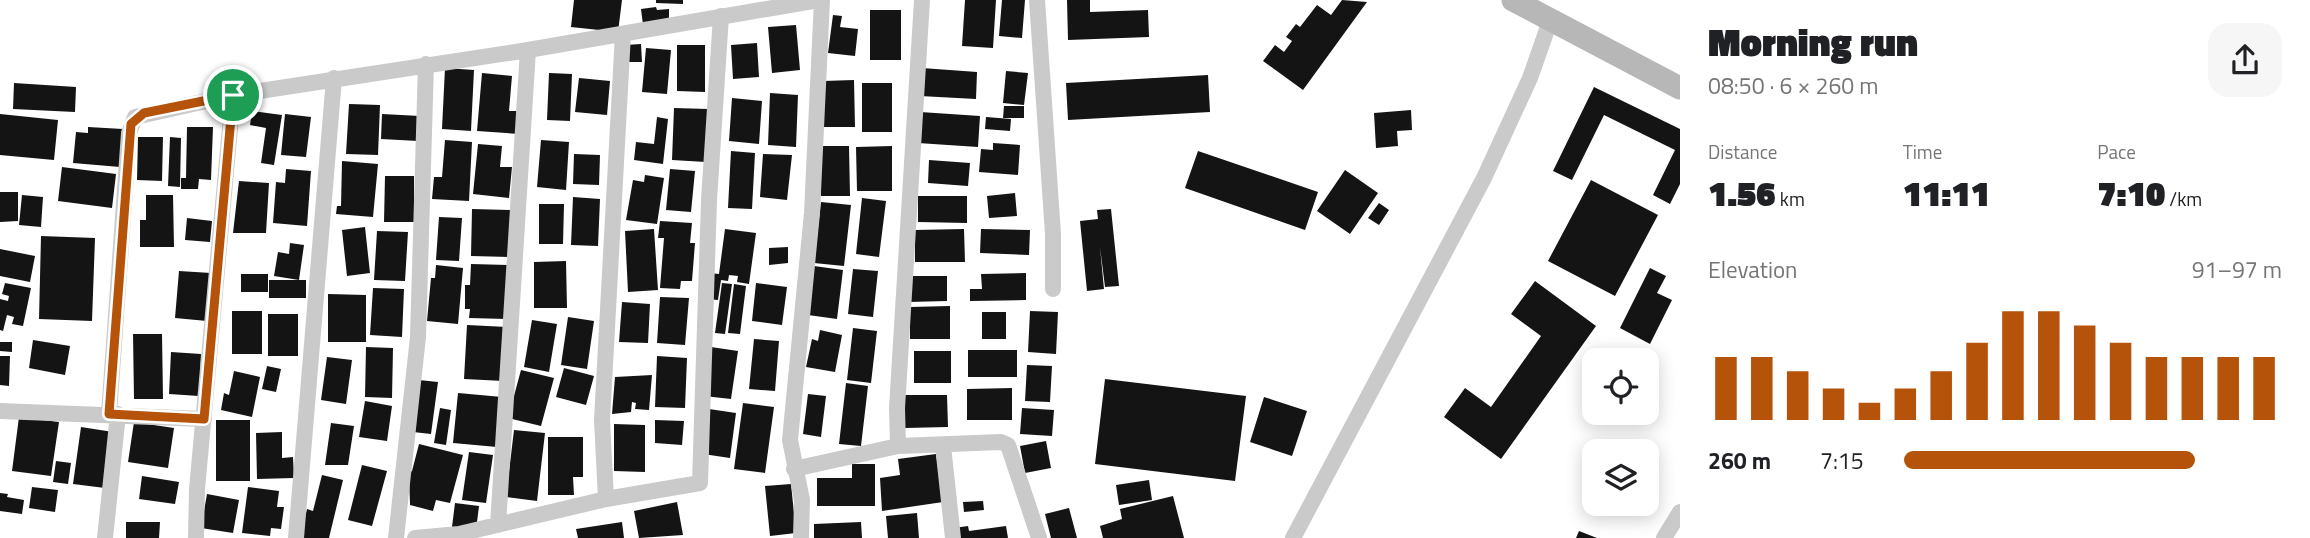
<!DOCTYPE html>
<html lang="en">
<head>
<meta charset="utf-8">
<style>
	body { margin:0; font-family:"Titillium Web",sans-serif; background:#f6f6f6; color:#202124; height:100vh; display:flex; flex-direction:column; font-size:26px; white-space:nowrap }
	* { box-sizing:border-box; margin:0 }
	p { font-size:23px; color:#757577 }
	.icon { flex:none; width:38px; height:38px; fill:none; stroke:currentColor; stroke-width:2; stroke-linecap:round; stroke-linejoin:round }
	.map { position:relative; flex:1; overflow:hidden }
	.details { display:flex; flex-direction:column; background:#fff; width:630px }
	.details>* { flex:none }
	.controls { position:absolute; left:1582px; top:348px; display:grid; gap:14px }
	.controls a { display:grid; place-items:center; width:77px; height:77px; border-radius:14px; background:#fff; box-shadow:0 4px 18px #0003; font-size:35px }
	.pin { position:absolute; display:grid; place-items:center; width:60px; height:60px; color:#fff; margin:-30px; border:4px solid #fff; border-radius:50%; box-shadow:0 2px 7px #0007 }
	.round { display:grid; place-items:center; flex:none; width:74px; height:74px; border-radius:21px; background:#f6f6f6 }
	.head { display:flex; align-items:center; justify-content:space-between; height:119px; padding:0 28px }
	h1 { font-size:38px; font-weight:800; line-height:52px }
	.metrics { display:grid; grid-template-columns:repeat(3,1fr); gap:10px; height:119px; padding:7px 28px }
	.metrics div { display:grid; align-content:center }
	.metrics b { font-size:35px; font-weight:800 }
	.metrics small { font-size:19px; font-weight:400 }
	.metrics p { font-size:19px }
	.chart { height:196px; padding:14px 28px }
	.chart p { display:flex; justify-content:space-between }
	.chart svg { width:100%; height:126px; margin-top:7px; stroke:#b45309; stroke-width:6 }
	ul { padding:0 28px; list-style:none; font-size:23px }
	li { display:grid; grid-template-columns:112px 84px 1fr; align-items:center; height:52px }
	li i { height:18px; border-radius:9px; background:#b45309 }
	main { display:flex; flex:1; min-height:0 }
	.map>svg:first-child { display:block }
</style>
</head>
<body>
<main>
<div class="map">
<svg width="1680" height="538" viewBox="0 0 1680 538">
	<rect width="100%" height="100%" fill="#fff"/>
	<path fill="#141414" d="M574,0h48l-4,32 -47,-5z
		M656,0h27v4l-27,-1z
		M965,0h31l-3,48 -31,-2z
		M1002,0h23l-3,38 -23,-2z
		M1067,0h23v12l58,-2 1,27 -81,3z
		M1342,0l25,2 -64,88 -40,-29 12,-16 9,7 8,-11 -6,-4 10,-13 4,3 17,-22 14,10z
		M656,7l1,3 12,-1v10l-26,6 -2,-16z
		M870,10h31v50h-31z
		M833,15l9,1 -2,11 18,2 -3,27 -27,-3z
		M796,25l4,45 -28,3 -4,-46z
		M757,43l2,34 -26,2 -2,-34z
		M641,44l1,18h-16l-1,-17z
		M677,45h28v47l-28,-1z
		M646,48l25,2 -4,44 -25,-2z
		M445,68l29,2 -3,61 -29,-2z
		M922,68l55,4 -1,27 -56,-3z
		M1006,71l22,2 -4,32 -21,-2z
		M482,73l30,3 -3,35h12l-2,23 -42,-3z
		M549,73l23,1 -2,47 -23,-1z
		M1208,75l2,37 -142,8 -2,-37z
		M579,78l31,3 -3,34 -32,-3z
		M854,80l1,47h-32v-46z
		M14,83l62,4 -1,25 -62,-3z
		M862,83h30v49h-30z
		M1594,87l86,42v55l-10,20 -17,-9 22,-45 -71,-35 -32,65 -19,-9z
		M770,93l28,2 -2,52 -28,-2z
		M732,98l30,3 -3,43 -30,-3z
		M349,104l31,1 -2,50 -32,-1z
		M1004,106h20v12h-21z
		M674,108l34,1 -2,53 -34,-2z
		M1411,110l1,20 -15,1 1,15 -22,2 -2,-35z
		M252,111l30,4 -8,50 -13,-2 5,-35 -16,-3z
		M920,112l60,4 -2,31 -60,-4z
		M0,114l58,6 -4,40 -54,-5z
		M285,114l26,3 -5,40 -25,-2z
		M382,114l38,2 -2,25 -37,-2z
		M657,117l11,2 -5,45 -29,-4 2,-18 18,2z
		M986,117l25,2 -1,12 -25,-2z
		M88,127l35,2 -3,38 -47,-4 3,-31 12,1z
		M187,127h26l-2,53 -12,-1 -1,10h-17v-11h5z
		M138,137h25l-1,44 -25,-1z
		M170,137l11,1 -1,49 -12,-1z
		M445,140l27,2 -3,59 -37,-2 2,-22h8z
		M541,140l28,2 -3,48 -29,-3z
		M993,143l27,2 -2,30 -39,-3 2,-23 12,1z
		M478,144l24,2 -2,21h12l-3,31 -36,-4z
		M821,146h28l1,50h-29z
		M892,146v45h-35l-1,-44z
		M731,151l24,2 -3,56 -24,-1z
		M1198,151l120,41 -13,38 -120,-42z
		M574,154l26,1 -1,30 -26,-1z
		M763,154l29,1 -5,45 -27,-3z
		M929,160l41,3 -2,23 -40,-3z
		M342,161l36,3 -5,53 -37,-3 1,-8h4z
		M62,167l54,7 -4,34 -54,-7z
		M286,169l25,2 -4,55 -34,-3 3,-41 9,1z
		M670,169l25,2 -4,41 -25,-2z
		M1345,170l33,23 -28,41 -33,-23z
		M645,175l19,3 -7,46 -31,-4 7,-40 11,2z
		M385,176h29v46h-30z
		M1591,180l67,35 -43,81 -67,-35z
		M239,181l30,2 -3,50h-33z
		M0,192h18v29l-18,1z
		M1015,193l2,23 -28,2 -2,-22z
		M22,195l21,2 -2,30 -22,-2z
		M146,195h27l1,52h-34v-27h6z
		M918,196h49v27l-49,-1z
		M573,197l27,2 -2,47 -27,-1z
		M862,198l24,3 -7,56 -23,-3z
		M821,202l30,3 -7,61 -30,-3z
		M1379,203l10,7 -10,15 -11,-7z
		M539,204h25l-1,40h-24z
		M472,209l41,1 -2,47 -40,-1z
		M1111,209l8,77 -14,1 -5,-40 4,42 -17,2 -7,-70 18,-2 -1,-9z
		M439,217l23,1 -3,43 -23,-1z
		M187,218l25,3 -2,21 -25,-2z
		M660,221l32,2 -2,20h5l-3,38h-11l-1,8 -20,-1 4,-50h-6z
		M365,227l5,46 -23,3 -5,-46z
		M654,229l4,61 -30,2 -3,-61z
		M725,229l31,4 -7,51 -12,-2 1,-6 -9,-1 -1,6 -7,-1 -3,20 -11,-1 3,-26 9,1z
		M964,229l1,33h-50v-32z
		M981,229l49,1 -1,25 -49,-2z
		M377,231l31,1 -3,49 -31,-1z
		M41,236l54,2 -3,83 -53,-2z
		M290,243l14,2 -5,35 -25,-4 4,-24 11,2z
		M788,247v16l-19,2v-17z
		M0,249l35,7 -5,26 -30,-6z
		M566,261l1,47h-33v-46z
		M471,264l37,1 -1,54 -38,-1 1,-9h-5v-24h5z
		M436,265l27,3 -5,56 -31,-3 4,-43h4z
		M814,266l29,4 -6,49 -29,-4z
		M1650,268l16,8 -9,17 15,7 -22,44 -30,-16z
		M853,269l25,2 -5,46 -25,-3z
		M179,271l32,2 -4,48 -32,-3z
		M1026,273v27l-56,1v-12h12l-1,-15z
		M241,274h27v18h-27z
		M908,276h39v25l-39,1z
		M269,280h37v18h-37z
		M1535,281l61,45 -95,133 -57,-42 21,-29 26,19 50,-71 -30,-22z
		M5,283l26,5 -8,38 -11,-2 2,-7 -7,-2 -4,16 -3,-1v-31l8,2 1,-5 -7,-2z
		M722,283l10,1 -7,50 -10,-1z
		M756,283l31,4 -5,38 -30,-4z
		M734,284l12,2 -6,48 -12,-1z
		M373,288l31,1 -2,48 -32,-2z
		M328,294l38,1v47h-38z
		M660,297l29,1 -4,47 -28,-2z
		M622,302l28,2 -2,39 -29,-1z
		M950,306v33h-40v-32z
		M232,311h30v43h-30z
		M1030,311l28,1 -2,42 -28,-2z
		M982,312h24v27h-24z
		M268,314h30v42h-30z
		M568,317l26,4 -7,48 -26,-4z
		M532,320l25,4 -8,48 -25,-5z
		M467,325l40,2 -3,54 -40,-2z
		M853,328l24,3 -6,52 -24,-3z
		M820,330l22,5 -7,37 -29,-5 6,-28 6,2z
		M133,334h29l1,65h-29z
		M754,339l25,2 -4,50 -26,-2z
		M33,340l37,6 -5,29 -36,-7z
		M0,342h12v10l-12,-1z
		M366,347l27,1 -1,50 -27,-1z
		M711,347l27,4 -7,48 -27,-3z
		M968,350h49v27h-49z
		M914,351h37v32h-37z
		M171,352l30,2 -2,42 -30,-2z
		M0,356h10l-1,30 -9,-1z
		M657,356l30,2 -2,50 -30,-1z
		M327,357l25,3 -6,44 -25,-4z
		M1027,365l25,1 -2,36 -25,-1z
		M267,366l14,3 -5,23 -14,-3z
		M564,368l30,8 -8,29 -30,-8z
		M521,370l33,8 -13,48 -33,-8z
		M234,371l26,6 -8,40 -31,-7 3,-17 5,2z
		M652,375l-3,35 -14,-1 1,-6 -4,-1 -1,10 -19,2 3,-37z
		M1105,379l141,17 -11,85 -140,-17z
		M419,380l19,2 -7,52 -18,-2z
		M846,383l22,3 -7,60 -22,-2z
		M1012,388v32h-45v-31z
		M458,393l44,4 -5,50 -44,-4z
		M808,394l18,2 -5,41 -18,-3z
		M905,395h42l1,32 -43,1z
		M1264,397l43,14 -15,45 -42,-14z
		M365,401l27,5 -5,35 -28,-4z
		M743,403l31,4 -9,66 -31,-4z
		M440,408l11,2 -5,35 -12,-2z
		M1022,408l32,2 -2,26 -32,-2z
		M709,409l27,4 -6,45 -27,-4z
		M19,417l40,5 -8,54 -39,-5z
		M216,420h34v61h-34z
		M655,420l29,1 -2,24 -27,-2z
		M134,422l40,6 -6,40 -40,-6z
		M331,423l23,3 -6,39h-23z
		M614,424l31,1v47l-31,-1z
		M81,427l32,5 -8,56 -32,-4z
		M514,430l31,3 -8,68 -31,-4z
		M282,432v26l11,-1 1,21 -37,1 -1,-46z
		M548,437h35v40h-10l1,18h-26z
		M1046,441l5,27 -26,5 -5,-27z
		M419,444l44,11 -13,48 -14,-3 -3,11 -23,-6 -1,-32 3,-2z
		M469,452l24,3 -7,48 -24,-3z
		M936,454l7,48 -61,9 -2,-33 20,-3 -2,-16z
		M56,461l15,2 -3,21 -15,-2z
		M852,464h23v42h-58v-28h35z
		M362,465l25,6 -15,55 -24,-6z
		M322,475l21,5 -14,58h-29l7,-29 6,2z
		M142,476l37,6 -4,22 -36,-5z
		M1149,480l3,20 -33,5 -3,-20z
		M791,484l5,49 -26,3 -5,-50z
		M32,487l26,3 -3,22 -26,-4z
		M248,487l31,4 -2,16h7l-3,22 -10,-1 -1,8 -28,-3z
		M0,493l8,1 -1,3 17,3 -2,14 -22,-3z
		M207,494l32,6 -6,33 -32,-5z
		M1173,496l11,42h-81l-3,-12 22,-7 -2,-10z
		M983,501l1,9 -20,2 -1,-10z
		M677,502l6,33 -44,3 -5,-27z
		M455,503l24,3 -3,24 -24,-3z
		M1069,508l8,30h-26l-6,-24z
		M917,513l2,25h-31l-2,-22z
		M126,522h34l-1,16h-33z
		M622,522l2,16h-46l-2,-9z
		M861,522l1,16h-48v-14z
		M968,526l1,5 37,-5 2,12h-53l-1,-10z
		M1579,531l18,7h-21z"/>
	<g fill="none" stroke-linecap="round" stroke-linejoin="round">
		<path stroke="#cacaca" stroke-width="16" d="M922,0l-25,408 1,38 103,-4 7,3 31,93
			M1037,0l16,234v55
			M0,411l204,8
			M109,414l20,-281 6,-16 98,-22 295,-45 291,-50
			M943,446l10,92
			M794,469l104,-23
			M606,499l-4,-79 21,-386
			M498,525l30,-475
			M105,538l13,-124
			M196,538l1,-49 36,-394
			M296,538l38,-460
			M396,538l22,-201 8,-273
			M415,538l44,-4 147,-35 94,-16 9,-283 12,-184
			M801,538l1,-38 -12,-60 22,-227 10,-213
			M1293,538l191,-360 46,-100 20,-57
			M1664,538l16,-26"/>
		<path stroke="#b7b7b7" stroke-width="23" d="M1513,0l167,88"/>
	</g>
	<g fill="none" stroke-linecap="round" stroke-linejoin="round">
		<defs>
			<path id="route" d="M233,95l-29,324 -95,-5 22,-290 13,-11z"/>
		</defs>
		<use href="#route" stroke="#fff" stroke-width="14"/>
		<use href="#route" stroke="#b45309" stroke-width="9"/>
	</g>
</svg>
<div class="controls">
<a><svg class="icon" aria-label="locate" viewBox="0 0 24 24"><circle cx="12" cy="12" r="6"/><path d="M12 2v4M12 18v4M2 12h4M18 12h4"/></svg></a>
<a><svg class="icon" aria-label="layers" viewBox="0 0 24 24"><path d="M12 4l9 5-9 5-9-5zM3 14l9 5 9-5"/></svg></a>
</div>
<div class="pin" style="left:233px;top:95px;background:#1e9e55"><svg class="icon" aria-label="arrive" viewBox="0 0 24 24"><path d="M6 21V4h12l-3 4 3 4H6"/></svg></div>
</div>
<section class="details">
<div class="head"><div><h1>Morning run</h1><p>08:50 · 6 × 260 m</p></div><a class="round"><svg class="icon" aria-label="share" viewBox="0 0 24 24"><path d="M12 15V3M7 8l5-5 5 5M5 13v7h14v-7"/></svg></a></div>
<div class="metrics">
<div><p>Distance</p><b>1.56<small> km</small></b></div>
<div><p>Time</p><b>11:11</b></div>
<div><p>Pace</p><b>7:10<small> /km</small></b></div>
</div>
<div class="chart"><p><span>Elevation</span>91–97 m</p>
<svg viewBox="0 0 160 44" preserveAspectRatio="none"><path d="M5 44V22M15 44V22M25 44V27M35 44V33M45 44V38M55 44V33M65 44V27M75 44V17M85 44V6M95 44V6M105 44V11M115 44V17M125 44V22M135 44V22M145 44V22M155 44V22"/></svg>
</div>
<ul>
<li><b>260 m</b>7:15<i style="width:77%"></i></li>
</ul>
</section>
</main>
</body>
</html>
